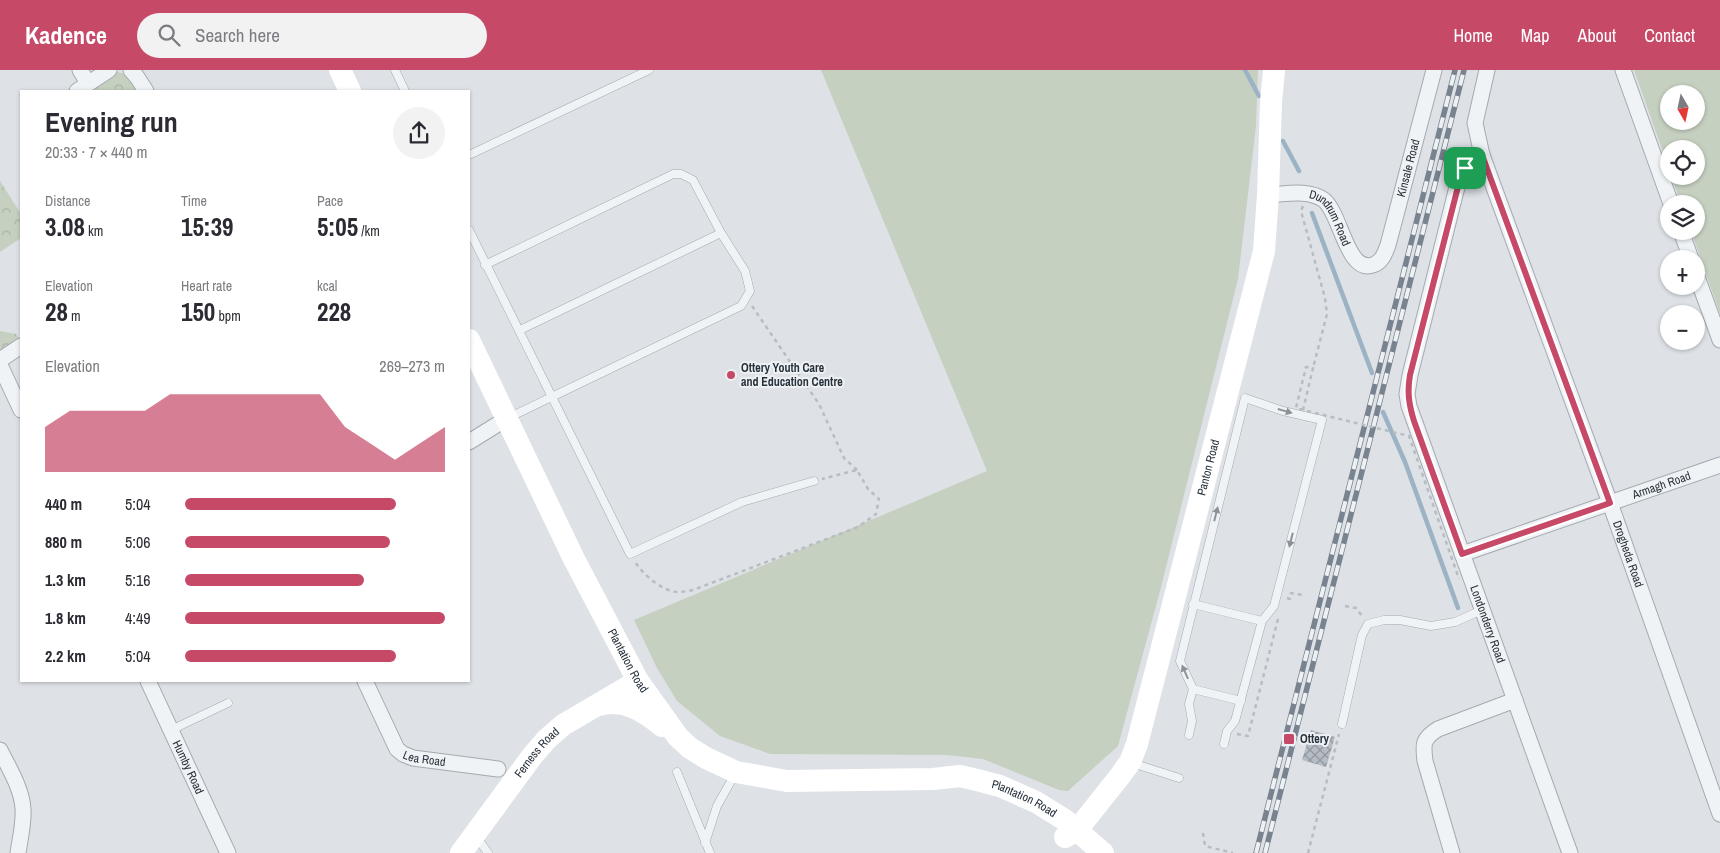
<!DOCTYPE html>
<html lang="en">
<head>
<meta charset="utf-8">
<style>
	body { margin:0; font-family:"Archivo Narrow",sans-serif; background:#f2f2f3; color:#2b2b33; height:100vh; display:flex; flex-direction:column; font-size:19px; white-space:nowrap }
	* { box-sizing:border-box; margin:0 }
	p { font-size:16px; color:#7c7c81 }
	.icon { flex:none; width:28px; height:28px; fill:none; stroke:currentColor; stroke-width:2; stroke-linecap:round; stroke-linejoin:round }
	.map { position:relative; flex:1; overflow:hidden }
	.details { position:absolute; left:20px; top:20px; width:450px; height:592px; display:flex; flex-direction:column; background:#fff; border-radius:0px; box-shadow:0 1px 4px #0004 }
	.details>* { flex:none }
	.needle { width:32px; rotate:171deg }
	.controls { position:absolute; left:1660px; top:15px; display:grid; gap:10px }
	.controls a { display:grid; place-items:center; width:45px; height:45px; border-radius:50%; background:#fff; box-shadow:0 1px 4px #0004; font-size:25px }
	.pin { position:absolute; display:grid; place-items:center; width:42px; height:42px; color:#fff; margin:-21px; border-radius:10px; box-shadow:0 2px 8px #0006 }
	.round { display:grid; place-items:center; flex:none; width:52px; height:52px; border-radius:26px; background:#f2f2f3 }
	.headline { display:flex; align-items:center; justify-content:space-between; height:85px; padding:0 25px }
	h1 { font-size:28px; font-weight:700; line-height:38px }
	.metrics { display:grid; grid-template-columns:repeat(3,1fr); gap:8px; height:85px; padding:5px 25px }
	.metrics div { display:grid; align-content:center }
	.metrics b { font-size:25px; font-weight:700 }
	.metrics small { font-size:14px; font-weight:400 }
	.metrics p { font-size:14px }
	.chart { height:140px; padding:10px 25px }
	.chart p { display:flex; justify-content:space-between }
	.chart svg { width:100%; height:90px; margin-top:5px; fill:#c64968; opacity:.7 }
	ul { padding:0 25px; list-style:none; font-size:16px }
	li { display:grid; grid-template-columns:80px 60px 1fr; align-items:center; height:38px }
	li i { height:12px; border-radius:6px; background:#c64968 }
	header { display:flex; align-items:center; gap:30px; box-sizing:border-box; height:70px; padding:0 25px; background:#c64968; color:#fff }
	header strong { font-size:24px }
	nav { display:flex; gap:28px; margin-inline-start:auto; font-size:18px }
	.search { width:350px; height:45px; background:#f2f2f3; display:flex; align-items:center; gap:12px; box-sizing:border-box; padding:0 18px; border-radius:28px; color:#7c7c81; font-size:19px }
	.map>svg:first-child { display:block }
</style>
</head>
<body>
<header>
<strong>Kadence</strong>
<div class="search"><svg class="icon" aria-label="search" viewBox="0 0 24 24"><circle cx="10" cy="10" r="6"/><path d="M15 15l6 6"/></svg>Search here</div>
<nav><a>Home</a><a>Map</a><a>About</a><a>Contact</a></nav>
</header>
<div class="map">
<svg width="1720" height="783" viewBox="0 0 1720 783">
	<defs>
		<pattern id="park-crowns" width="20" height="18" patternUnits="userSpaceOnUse" patternTransform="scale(1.25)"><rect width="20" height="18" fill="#c5d0c0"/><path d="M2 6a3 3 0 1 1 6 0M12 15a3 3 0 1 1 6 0" fill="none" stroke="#a9b3a6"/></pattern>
		<pattern id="building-cross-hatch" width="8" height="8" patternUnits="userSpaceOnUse" patternTransform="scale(1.25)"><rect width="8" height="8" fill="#b6bcc3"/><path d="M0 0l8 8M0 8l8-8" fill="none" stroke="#9499a0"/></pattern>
	</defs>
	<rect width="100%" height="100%" fill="#dee2e7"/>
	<path fill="#c5d0c0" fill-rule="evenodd" d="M821,0h437l-2,56 -18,153 -78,312 -42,155 -50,45 -9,-1 -76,-31 -36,-4 -177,-1 -50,-18 -43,-35 -20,-33 -23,-48 353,-149z
		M1634,0h86v244l-29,-83h5v-27h-15l-10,-28h25v-27h-27v20zM1669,24h27v27h-27z"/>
	<path fill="url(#park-crowns)" d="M117,2l10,2 13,17h-55z
		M0,111l21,33v24l-21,14z
		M0,261l16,3 3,5 -19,12z"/>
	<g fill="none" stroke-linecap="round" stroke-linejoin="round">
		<path stroke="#9bb3c5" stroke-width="4.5" d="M1245,0l14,26
			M1283,71l16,30
			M1312,143l60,160
			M1383,342l22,50 53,146"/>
	</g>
	<path fill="url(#building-cross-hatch)" d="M1311,660l24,7 -9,30 -24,-7z"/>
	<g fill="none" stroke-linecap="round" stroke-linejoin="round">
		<defs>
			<path id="lane" d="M395,0l10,21
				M469,85l180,-85
				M469,160l161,324 112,-52 72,-21
				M485,195l182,-88 6,-3h8l12,6 28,53 24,38 5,20 -9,15 -233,112
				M520,260l201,-97
				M1193,534l69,17
				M1193,619l48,12
				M1342,654l20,-89 6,-11 16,-4h16l31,6 24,-4 27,-12
				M171,660l57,-27
				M1189,665l3,-14 -3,-17 4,-15 -13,-28 65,-263 38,13 39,9 -48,186 -12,15 -27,100 -8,10 -3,13
				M1132,693l47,15
				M677,702l33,81
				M476,766l12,17
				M705,773l12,-37 18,-32"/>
			<g id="street">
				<path d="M80,0l8,13"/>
				<path d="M131,0l6,7 9,14"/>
				<path id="s1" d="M1487,0l-12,53 7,32 128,348 110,311"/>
				<path d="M1623,0l48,134"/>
				<path d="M77,21l32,-21"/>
				<path id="s2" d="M1482,85c-18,11 -20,16 -26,36l-46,184 -3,19 2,12 161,447"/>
				<path id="s3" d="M1268,125c18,-1 41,-6 56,5 17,14 23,74 49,65 9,-3 12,-12 15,-20l46,-175"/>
				<path d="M1681,161l10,28"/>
				<path d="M1696,204l24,66"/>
				<path d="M0,290l21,-14"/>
				<path d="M0,295l21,45"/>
				<path d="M469,372l37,-23"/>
				<path id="s4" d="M1462,484l258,-89"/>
				<path id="s5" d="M148,611l80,172"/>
				<path id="s6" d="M365,611l32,68 6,5 10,4 85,11"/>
				<path d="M0,680c9,18 22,39 23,59 1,14 -3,30 -5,44"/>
				<path d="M1452,783l-27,-92c-2,-17 -3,-22 13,-32l77,-29"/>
			</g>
		</defs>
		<use href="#lane" stroke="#a4aab0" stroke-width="9"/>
		<use href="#street" stroke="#a4aab0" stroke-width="17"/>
		<path stroke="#b8bdc1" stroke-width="2.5" stroke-dasharray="4 4" stroke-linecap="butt" d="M1303,136l-2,5 24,87 2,16 -14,54
			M752,236l67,98 25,54 13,12
			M636,493c6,11 28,29 41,29 6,0 11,-1 16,-2l165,-63 18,-13 3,-15 -11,-10 -11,-19 -35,9
			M1287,528l3,1 1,-6 12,2
			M1345,536l11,2 6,8
			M1237,664l11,2 30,-117
			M1203,763l2,13 28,7
			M1308,783l31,-119"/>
		<use href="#lane" stroke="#f0f3f5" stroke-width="8"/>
		<use href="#street" stroke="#f0f3f5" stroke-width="15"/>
		<g stroke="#fff" stroke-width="22">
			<path d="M340,0l10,21"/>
			<path id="s7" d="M469,270l105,219 64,122 40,56 12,11 16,10 30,14 51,9 146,-2 27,-3 17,4 23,6 36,16 29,18 38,33"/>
			<path d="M599,635c25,-7 45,6 63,21"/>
			<path id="s8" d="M1065,767l12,-7 43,-54 10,-14 7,-18 127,-493 4,-56 3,-93 3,-32"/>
			<path id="s9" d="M461,783l72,-98 14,-16 16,-14 75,-44"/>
		</g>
		<defs>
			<path id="rail" d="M1256,783l199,-783
				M1265,783l199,-783"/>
		</defs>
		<use href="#rail" stroke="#78838f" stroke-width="5.5"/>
		<use href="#rail" stroke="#edf1f4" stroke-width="4" stroke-dasharray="11" stroke-linecap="butt"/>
		<path stroke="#b8bdc1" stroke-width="2.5" stroke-dasharray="4 4" stroke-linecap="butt" d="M1303,340l-7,-2 10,-41 7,1 -10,42 106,26 50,143"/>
	</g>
	<defs><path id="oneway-solid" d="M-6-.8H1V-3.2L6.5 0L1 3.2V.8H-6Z" transform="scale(1.25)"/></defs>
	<g fill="#8c9298">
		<use href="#oneway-solid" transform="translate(1285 341) rotate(16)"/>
		<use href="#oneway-solid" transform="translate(1216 444) rotate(-76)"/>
		<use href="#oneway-solid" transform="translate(1291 470) rotate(104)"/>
		<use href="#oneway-solid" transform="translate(1185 602) rotate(-114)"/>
	</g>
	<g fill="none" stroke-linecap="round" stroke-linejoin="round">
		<defs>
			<path id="route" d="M1482,85l128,348 -148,51 -48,-133c-5,-16 -7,-29 -4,-46l52,-204 7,-8z"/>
		</defs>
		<use href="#route" stroke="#fff" stroke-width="10"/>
		<use href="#route" stroke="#c64968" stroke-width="6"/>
	</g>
	<g fill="#c64968" stroke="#edf1f4" stroke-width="2">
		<circle cx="731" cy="305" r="5"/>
		<rect x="1283" y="663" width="12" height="12" rx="2.5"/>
	</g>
	<g text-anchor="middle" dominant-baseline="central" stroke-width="4" stroke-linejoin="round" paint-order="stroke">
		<g font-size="12" fill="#28323c" stroke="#edf1f4">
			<text stroke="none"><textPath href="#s3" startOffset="250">Kinsale Road</textPath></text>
			<text stroke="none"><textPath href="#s3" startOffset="75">Dundrum Road</textPath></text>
			<text stroke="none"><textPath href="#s8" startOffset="405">Panton Road</textPath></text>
			<text stroke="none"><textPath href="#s4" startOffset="211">Armagh Road</textPath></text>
			<text stroke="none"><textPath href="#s1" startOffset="512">Drogheda Road</textPath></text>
			<text stroke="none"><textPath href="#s2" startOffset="499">Londonderry Road</textPath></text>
			<text stroke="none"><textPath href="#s7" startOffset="358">Plantation Road</textPath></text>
			<text stroke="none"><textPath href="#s9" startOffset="126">Ferness Road</textPath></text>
			<text stroke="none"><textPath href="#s6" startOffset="105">Lea Road</textPath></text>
			<text stroke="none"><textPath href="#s5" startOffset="95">Humby Road</textPath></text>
			<text stroke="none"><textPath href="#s7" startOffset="811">Plantation Road</textPath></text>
		</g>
		<g font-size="12" font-weight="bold" fill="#28323c" stroke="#edf1f4" text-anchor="start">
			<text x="741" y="298">Ottery Youth Care<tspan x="741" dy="14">and Education Centre</tspan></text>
			<text x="1300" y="669">Ottery</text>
		</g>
	</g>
</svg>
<div class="controls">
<a><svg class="needle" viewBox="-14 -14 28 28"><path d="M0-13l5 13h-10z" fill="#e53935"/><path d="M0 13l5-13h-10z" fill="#7c7c81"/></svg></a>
<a><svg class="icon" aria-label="locate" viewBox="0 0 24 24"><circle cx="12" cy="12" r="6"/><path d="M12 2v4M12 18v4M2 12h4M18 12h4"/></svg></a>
<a><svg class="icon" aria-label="layers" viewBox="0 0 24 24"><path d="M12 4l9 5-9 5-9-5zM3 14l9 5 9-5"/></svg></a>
<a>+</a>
<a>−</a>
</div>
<div class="pin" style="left:1465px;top:98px;background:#1e9e55"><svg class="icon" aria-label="arrive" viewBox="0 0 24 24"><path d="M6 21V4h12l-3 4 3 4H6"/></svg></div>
<section class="details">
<div class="headline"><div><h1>Evening run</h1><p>20:33 · 7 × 440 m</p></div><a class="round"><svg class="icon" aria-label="share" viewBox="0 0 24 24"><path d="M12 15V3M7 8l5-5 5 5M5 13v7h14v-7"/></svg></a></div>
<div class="metrics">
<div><p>Distance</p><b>3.08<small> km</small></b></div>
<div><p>Time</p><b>15:39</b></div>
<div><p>Pace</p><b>5:05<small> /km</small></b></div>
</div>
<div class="metrics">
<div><p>Elevation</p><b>28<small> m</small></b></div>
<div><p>Heart rate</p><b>150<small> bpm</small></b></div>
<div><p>kcal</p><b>228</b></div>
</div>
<div class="chart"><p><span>Elevation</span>269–273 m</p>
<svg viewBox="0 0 160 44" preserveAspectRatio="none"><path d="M0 44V22L10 14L20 14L30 14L40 14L50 6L60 6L70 6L80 6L90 6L100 6L110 6L120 22L130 30L140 38L150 30L160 22V44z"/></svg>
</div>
<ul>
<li><b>440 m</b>5:04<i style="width:81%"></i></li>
<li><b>880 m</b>5:06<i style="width:79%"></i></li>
<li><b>1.3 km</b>5:16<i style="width:69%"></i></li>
<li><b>1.8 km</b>4:49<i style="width:100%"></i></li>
<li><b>2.2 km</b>5:04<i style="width:81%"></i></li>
</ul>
</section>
</div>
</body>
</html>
